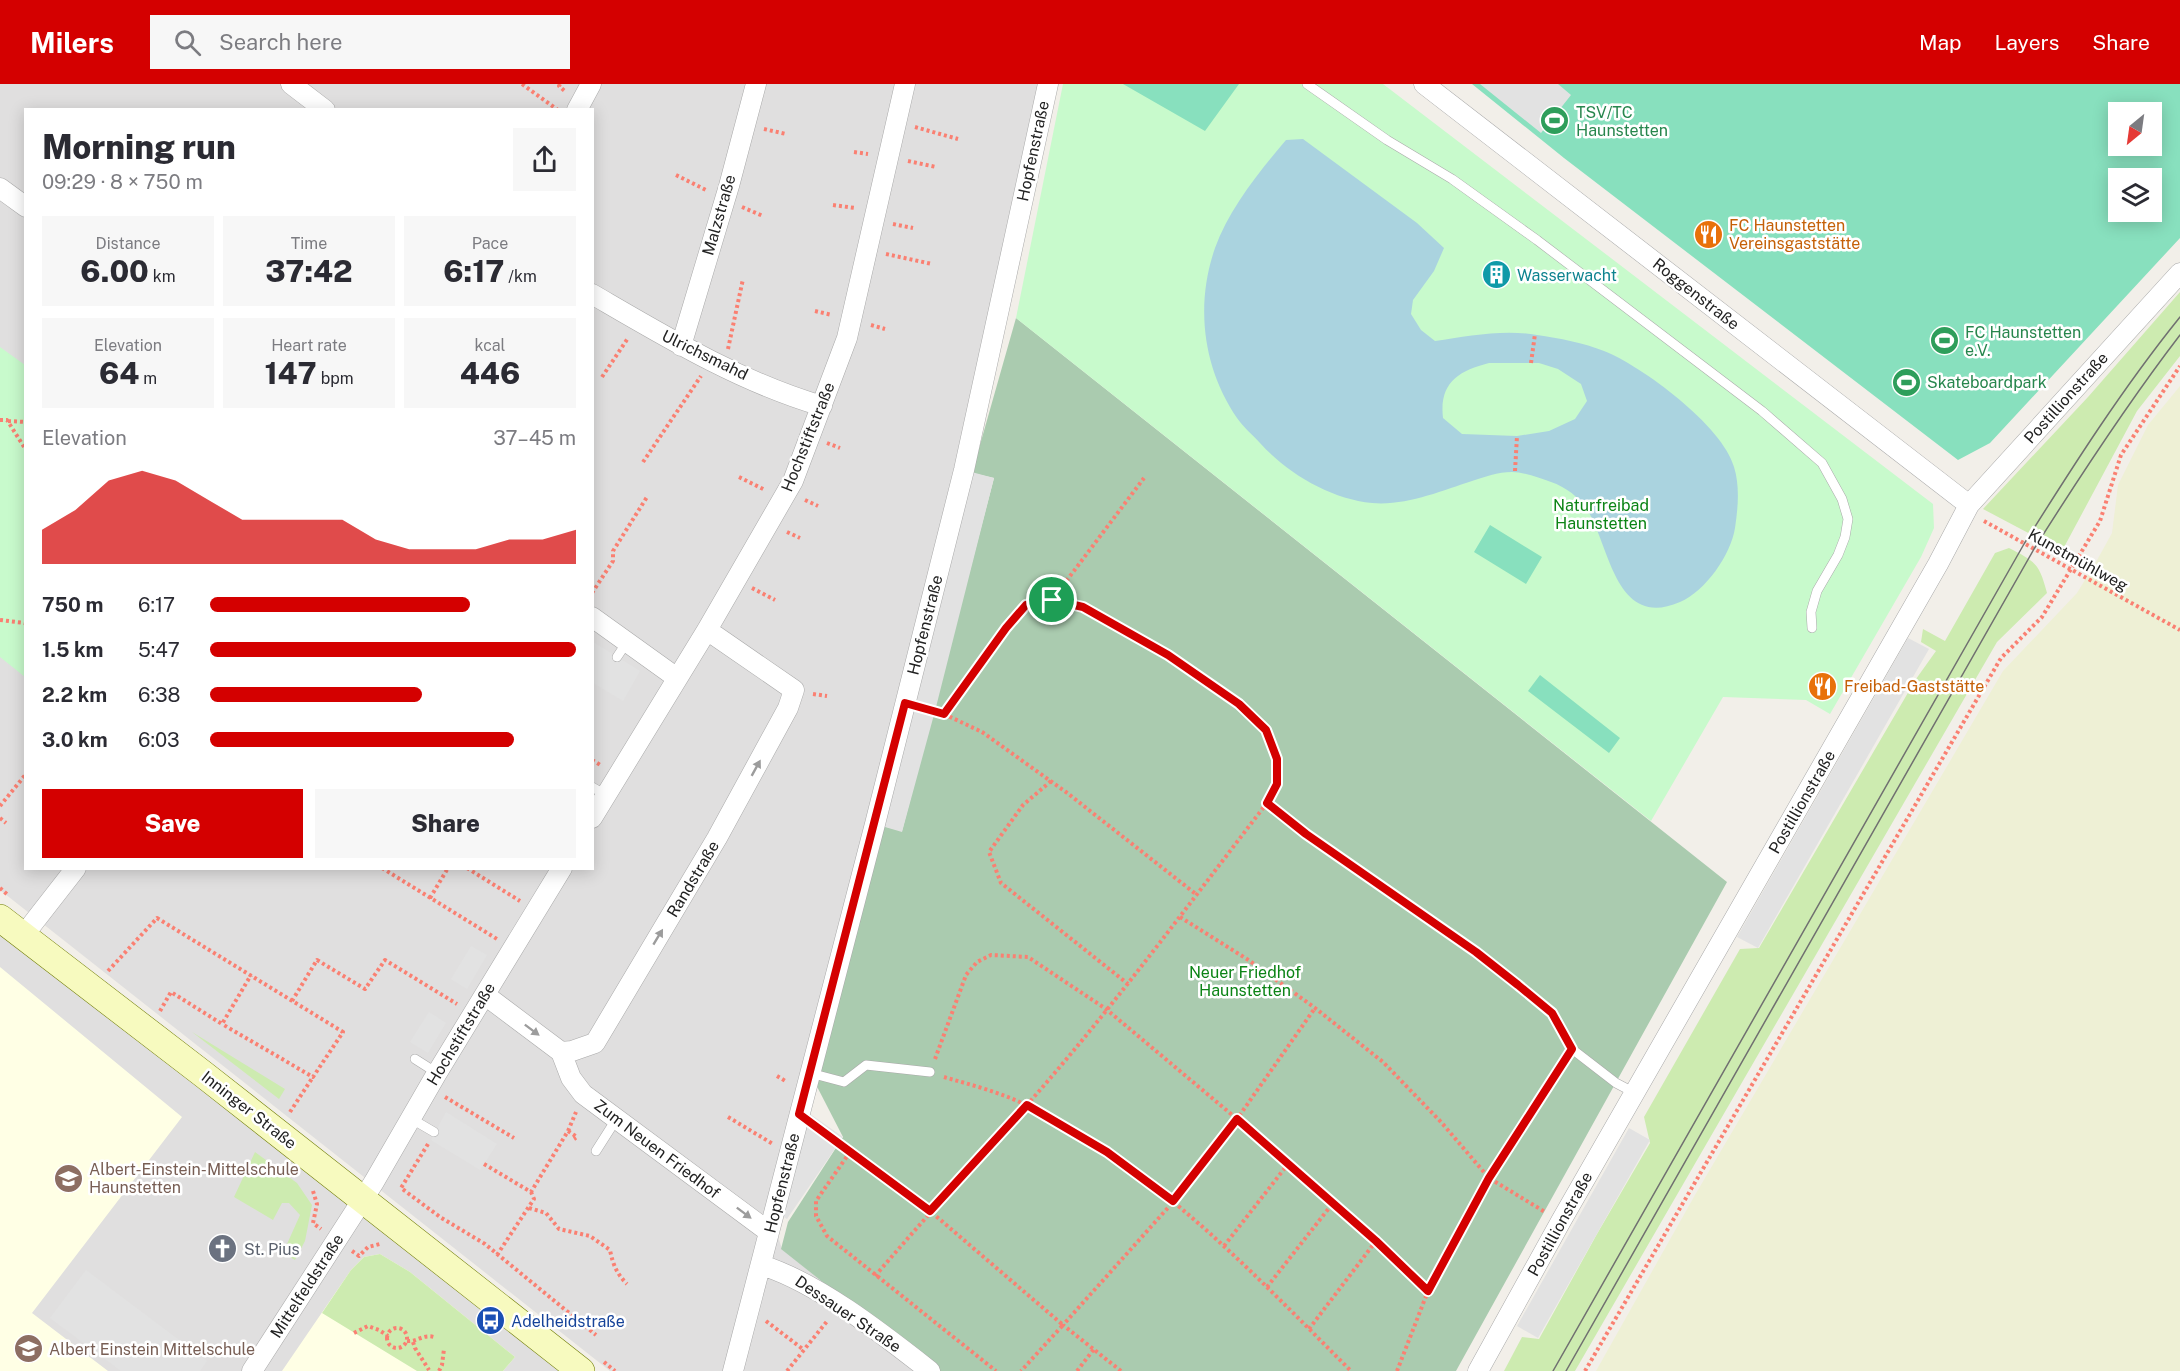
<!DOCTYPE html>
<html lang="en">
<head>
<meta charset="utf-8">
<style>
	body { margin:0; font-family:"Public Sans",sans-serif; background:#f7f7f7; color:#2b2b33; height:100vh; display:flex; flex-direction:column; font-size:22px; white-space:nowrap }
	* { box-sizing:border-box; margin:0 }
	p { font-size:20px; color:#7c7c81 }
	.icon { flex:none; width:33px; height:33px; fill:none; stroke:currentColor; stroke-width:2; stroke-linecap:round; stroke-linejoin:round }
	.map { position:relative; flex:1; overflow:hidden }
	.drawer { position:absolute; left:24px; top:24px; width:570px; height:762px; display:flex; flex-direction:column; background:#fff; border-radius:0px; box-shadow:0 3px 15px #0003 }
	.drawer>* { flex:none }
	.needle { width:39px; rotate:209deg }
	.fabs { position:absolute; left:2108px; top:18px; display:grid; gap:12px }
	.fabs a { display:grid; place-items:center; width:54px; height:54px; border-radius:0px; background:#fff; box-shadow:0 3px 15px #0003; font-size:30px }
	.pin { position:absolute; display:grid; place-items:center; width:51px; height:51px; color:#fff; margin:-26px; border:3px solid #fff; border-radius:50%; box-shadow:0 2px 6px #0007 }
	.round { display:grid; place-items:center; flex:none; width:63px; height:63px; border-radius:0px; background:#f7f7f7 }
	.headline { display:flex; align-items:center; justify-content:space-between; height:102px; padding:0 18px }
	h1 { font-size:33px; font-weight:800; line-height:45px }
	.figures { display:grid; grid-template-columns:repeat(3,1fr); gap:9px; height:102px; padding:6px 18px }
	.figures div { display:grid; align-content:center; border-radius:0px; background:#f7f7f7; text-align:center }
	.figures b { font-size:30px; font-weight:800 }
	.figures small { font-size:16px; font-weight:400 }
	.figures p { font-size:16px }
	.chart { height:168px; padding:12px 18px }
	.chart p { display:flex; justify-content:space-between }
	.chart svg { width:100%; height:108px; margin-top:6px; fill:#d40000; opacity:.7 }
	.primary-button { display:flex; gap:12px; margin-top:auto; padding:12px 18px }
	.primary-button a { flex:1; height:69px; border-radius:0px; background:#d40000; color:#fff; font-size:24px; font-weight:800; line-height:69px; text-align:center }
	.primary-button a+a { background:#f7f7f7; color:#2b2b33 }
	ul { padding:0 18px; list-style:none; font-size:20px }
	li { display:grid; grid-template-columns:96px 72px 1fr; align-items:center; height:45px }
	li i { height:15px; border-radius:8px; background:#d40000 }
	header { display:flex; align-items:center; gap:36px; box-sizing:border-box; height:84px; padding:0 30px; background:#d40000; color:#fff }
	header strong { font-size:28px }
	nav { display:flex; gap:33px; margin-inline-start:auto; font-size:21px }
	.search { width:420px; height:54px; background:#f7f7f7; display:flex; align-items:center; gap:15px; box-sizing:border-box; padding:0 21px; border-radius:0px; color:#7c7c81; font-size:22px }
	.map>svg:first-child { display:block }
</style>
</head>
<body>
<header>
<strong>Milers</strong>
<div class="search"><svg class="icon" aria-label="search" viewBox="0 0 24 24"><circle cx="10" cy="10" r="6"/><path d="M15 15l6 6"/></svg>Search here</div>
<nav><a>Map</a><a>Layers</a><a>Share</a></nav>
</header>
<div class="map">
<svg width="2180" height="1287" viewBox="0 0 2180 1287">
	<rect width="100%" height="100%" fill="#f2efe9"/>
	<path fill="#e0dfdf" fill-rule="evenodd" d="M0,0h1051l-282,1125 13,40 153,122h-325l-610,-481zM26,26h566v758h-566z
		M0,842l559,445h-559z"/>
	<path fill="#ffffe5" d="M0,883l182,150 -150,196 76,58h-108z
		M380,1170l30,18 105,85 -12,14h-221l69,-101 13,-13z"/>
	<path fill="#eef0d5" d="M2180,302v985h-584l99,-176 308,-524 74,-78 19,-31 16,-29 6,-48 30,-60z"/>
	<path fill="#cdebb0" d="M2180,208v64l-43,55 -75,140 -79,-42 105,-112z
		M2009,464c27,14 30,15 38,45l-50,49 -422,729h-71l18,-34 17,2 58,-105 53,-91 -6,-26 96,-168 19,-1 157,-269 20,-28 -15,-9 2,-13 22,12 50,-88z
		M192,948l93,57 -6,10z
		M255,1068l42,31 15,22 -7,36 -10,19 -12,-7 17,-38 -11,-12h-7l-9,17 -39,-23z
		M380,1170l30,18 105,85 -12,14h-86l-95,-58 29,-43 13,-13z"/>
	<path fill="#aacbaf" d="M1016,234l711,564 -271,489h-521l-154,-122 7,-27 55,-85 -33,-64 65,-249 27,7 92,-353 -22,-5z"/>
	<path fill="#c8facc" d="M1063,0h320l550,420 1,24 -13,29 -91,157 -24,-14 -83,-3 -72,124 -635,-503z
		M0,263l25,18v312l-25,-20z"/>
	<path fill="#88e0be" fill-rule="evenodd" d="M1123,0h116l-34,47z
		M1472,0h708v154l-190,205 -32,17 -394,-302zM2118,28h33v34h-33zM2118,94h33v34h-33z
		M1490,441l52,32 -16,27 -52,-32z
		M1540,591l80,63 -11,15 -81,-62z"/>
	<path fill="#e2e2e2" d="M1480,0h78l13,11 -30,38z
		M964,386l30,8 -59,233 -33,121 -27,-8z
		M1908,554l21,11 -171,299 -21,-11z
		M593,558l47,29 -17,30 -30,-18z
		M471,862l16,9 -20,34 -16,-10z
		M429,928l17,11 -18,30 -18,-11z
		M806,1027l37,26 -56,82 -8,-5z
		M446,1028l51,32 -17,26 -49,-30z
		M1629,1044l21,12 -112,198 -21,-12z
		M86,1186l121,91 -7,10h-79l-71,-53z"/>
	<path fill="#aad3df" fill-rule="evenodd" d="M1303,55l114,84 27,25 -10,23 -21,29 -2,14 10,16 14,11c33,-5 69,-12 102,-6 22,3 47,8 67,16 38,15 119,75 130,116 6,19 4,41 1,61 -4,26 -29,63 -55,74 -64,28 -70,-54 -92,-91 -8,-13 -22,-24 -37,-29 -11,-4 -27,-10 -39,-10 -14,0 -28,5 -40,9 -31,10 -66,25 -100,22 -41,-4 -84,-29 -112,-60 -7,-8 -17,-16 -23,-25 -34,-50 -42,-112 -22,-170 14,-39 44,-76 71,-108zM1489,279h50l19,6 23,15 6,17 -12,18 -26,12 -32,5 -55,-2 -19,-16c-4,-35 15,-47 46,-55z"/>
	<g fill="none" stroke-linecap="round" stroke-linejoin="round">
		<defs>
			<path id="lane" d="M1307,0l80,56 65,39 85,61 225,171 60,52 20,36 6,20 -3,18 -7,18 -21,36 -6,21 1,16
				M617,573l10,-15
				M592,703l14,8
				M1572,965l44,34 19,10
				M415,975l22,14
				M810,989l34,9 22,-17 64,7
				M410,1034l24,14
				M596,1067l21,-33"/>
			<path id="street" d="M291,0l34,26
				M1424,0l545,421
				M577,26l14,-26
				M0,104l26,19
				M592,210c74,43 148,88 230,112
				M681,262l48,-160 27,-102
				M592,533l85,61
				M592,734l115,-188 86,-149 54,-143 58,-254
				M23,852l53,-68
				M485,911l76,57 11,-1 23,-8 122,-205 71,-130 6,-18 -87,-60
				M561,968l10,26 12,16 186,138
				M761,1181c56,17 123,70 169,106
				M252,1287l122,-189 63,-109 125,-205
				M733,1287l142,-547 89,-354 84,-386
				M1478,1287l83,-150 377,-657 31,-59 211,-232"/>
			<path id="secondary" d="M0,834l203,156 378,297"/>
		</defs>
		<use href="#lane" stroke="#a9a9a9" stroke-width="10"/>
		<use href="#street" stroke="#a9a9a9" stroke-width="21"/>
		<use href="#secondary" stroke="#707d05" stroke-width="28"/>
		<path stroke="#fa8072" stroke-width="4" stroke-dasharray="3 3" stroke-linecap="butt" d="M522,0l36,26
			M560,0l-1,2 7,6
			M915,43l43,12
			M764,45l22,5
			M854,68l14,2
			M908,77l28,6
			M676,91l32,16
			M833,121l22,3
			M742,123l21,9
			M893,140l20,4
			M886,170l46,10
			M815,227l17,4
			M871,241l14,4
			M728,265l15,-70
			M1531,279l4,-29
			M602,293l26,-39
			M0,336h7l19,30
			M8,337l18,1
			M827,359l13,5
			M643,378l58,-86
			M1515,387l2,-35
			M739,393l26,13
			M805,416l13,6
			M1984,437l196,109
			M787,448l13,6
			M752,504l23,12
			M592,509l21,-32v-10l34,-54
			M1052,516l92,-122
			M0,536l25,3 1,2
			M813,610l14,2
			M923,624l21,6 62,-85 20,-24 26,-5 31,7 85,48 71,49 27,26 11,29v25l-10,19 39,31 91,65 79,53 76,61 12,23
			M944,630l38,18 84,60 131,103
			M592,676l10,6
			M1051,697l-28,24 -34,47 12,31 127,101
			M0,722l26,-32
			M0,734l6,5
			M382,784l115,71
			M467,784l53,33
			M0,804l8,7
			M430,814l18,-30
			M1180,833l70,44 65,47 68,54 58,60 48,56 56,34
			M108,887l49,-53 186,114 -30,45 -91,-53
			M292,917l25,-41 48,29 20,-29 72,44
			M160,927l11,-19 51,32 29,-49
			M935,975l31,-84 11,-13 14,-7 37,2 78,52 131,110 139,122 52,50
			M777,992l10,6
			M944,993c27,8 56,15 82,28 128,62 226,167 325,266
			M445,1013l69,41
			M290,1028l23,-35
			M728,1033l45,27
			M816,1043l114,84 133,114 -42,46
			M568,1047l9,6 -3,2
			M428,1060l-27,44 39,29 45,27 111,91
			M850,1068l-34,49v15l11,20 169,135
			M484,1080l47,28 37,-61 8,-19
			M313,1107l4,13 -4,19 8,6
			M529,1124l17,5 13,16 31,7 20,14c3,15 7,24 17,34
			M1224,1162l64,-82
			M352,1167l7,5 9,-9 12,-3
			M497,1171l37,-56 -3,-7
			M875,1192c50,-58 101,-114 151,-170 86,-97 162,-201 241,-303
			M1267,1203l66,-84
			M766,1237l38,29
			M387 1254a10 10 0 1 1 20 0a10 10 0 1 1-20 0Z
			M1309,1245l67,-88
			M354,1249l14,-7 11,4 9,6
			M407,1257c10,1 16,-7 27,-4
			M413,1258l2,6 14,22
			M604,1278l11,9
			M439,1287l3,-6 2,-16
			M787,1287l41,-51
			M1077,1287l17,-22
			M1121,1287l-58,-46 111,-124 63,-82 78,-111
			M1397,1287l31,-80 61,-113 75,-117
			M1585,1287l416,-713 41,-41 58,-96 21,-66 59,-89"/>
		<use href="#lane" stroke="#fff" stroke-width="9"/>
		<use href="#street" stroke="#fff" stroke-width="20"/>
		<use href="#secondary" stroke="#f7fabf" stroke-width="27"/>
		<path stroke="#707070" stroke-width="1.5" d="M1553,1287l471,-827c49,-78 98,-155 156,-227
			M1566,1287l468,-822c46,-73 93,-145 146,-214"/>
	</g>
	<defs><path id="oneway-solid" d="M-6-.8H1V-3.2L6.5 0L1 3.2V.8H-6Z" transform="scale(1.5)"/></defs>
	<g fill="#9c9c9c">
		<use href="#oneway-solid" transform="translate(756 684) rotate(-61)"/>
		<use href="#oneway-solid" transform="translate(658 853) rotate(-59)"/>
		<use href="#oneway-solid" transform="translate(532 946) rotate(37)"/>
		<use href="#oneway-solid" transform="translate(744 1129) rotate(37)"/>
	</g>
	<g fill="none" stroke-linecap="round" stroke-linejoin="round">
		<defs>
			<path id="route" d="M1052,516l31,7 85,48 71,49 27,26 11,29v25l-10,19 39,31 170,118 42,33 34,28 20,36 -83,129 -61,113 -52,-50 -139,-122 -64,82 -66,-49 -80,-47 -97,106 -131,-97 106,-411 39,11 62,-86 20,-23z"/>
		</defs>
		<use href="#route" stroke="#fff" stroke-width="12"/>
		<use href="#route" stroke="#d40000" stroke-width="8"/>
	</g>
	<defs>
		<symbol id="stadium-disc" viewBox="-11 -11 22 22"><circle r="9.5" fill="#2e9e5b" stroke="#fff"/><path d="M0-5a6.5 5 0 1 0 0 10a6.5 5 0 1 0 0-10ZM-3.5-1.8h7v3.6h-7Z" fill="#fff"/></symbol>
		<symbol id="restaurant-disc" viewBox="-11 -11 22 22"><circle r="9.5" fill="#e8710a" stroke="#fff"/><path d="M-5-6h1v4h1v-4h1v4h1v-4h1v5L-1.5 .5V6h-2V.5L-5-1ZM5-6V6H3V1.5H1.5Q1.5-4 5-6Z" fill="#fff"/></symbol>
		<symbol id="building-disc" viewBox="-11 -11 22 22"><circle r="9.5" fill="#0f9aa8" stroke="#fff"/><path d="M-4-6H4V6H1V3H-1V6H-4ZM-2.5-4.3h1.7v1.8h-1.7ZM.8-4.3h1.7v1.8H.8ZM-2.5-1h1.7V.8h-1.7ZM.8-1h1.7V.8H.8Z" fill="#fff"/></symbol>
		<symbol id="school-disc" viewBox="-11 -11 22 22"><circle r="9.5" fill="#8d6e63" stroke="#fff"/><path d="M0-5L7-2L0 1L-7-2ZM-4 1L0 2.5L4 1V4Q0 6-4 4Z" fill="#fff"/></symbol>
		<symbol id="church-disc" viewBox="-11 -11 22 22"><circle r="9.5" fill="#6b7280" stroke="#fff"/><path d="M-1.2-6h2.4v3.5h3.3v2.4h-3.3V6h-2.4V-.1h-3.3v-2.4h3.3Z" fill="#fff"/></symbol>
		<symbol id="bus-disc" viewBox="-11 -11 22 22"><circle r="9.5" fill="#1a4fb4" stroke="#fff"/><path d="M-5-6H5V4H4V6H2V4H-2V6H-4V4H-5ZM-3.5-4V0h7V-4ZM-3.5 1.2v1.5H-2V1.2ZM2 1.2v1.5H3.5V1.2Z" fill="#fff"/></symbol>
	</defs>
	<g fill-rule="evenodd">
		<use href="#stadium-disc" x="1538" y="20" width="33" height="33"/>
		<use href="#restaurant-disc" x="1692" y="134" width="33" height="33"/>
		<use href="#building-disc" x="1480" y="174" width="33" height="33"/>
		<use href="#stadium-disc" x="1928" y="240" width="33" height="33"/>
		<use href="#stadium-disc" x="1890" y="282" width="33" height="33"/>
		<use href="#restaurant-disc" x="1806" y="586" width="33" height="33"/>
		<use href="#school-disc" x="52" y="1078" width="33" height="33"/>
		<use href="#church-disc" x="206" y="1148" width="33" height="33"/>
		<use href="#bus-disc" x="474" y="1220" width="33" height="33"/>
		<use href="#school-disc" x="12" y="1248" width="33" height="33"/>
	</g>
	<g text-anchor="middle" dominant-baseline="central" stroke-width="5" stroke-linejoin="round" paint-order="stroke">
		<g font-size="16" fill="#27864d" stroke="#fff" text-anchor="start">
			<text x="1576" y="28">TSV/TC<tspan x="1576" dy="18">Haunstetten</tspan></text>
			<text x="1965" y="248">FC Haunstetten<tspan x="1965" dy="18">e.V.</tspan></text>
			<text x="1927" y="298">Skateboardpark</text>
		</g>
		<g font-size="16" fill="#222" stroke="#fff">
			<text transform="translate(1033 67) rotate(-78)">Hopfenstraße</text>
			<text transform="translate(719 131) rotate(-74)">Malzstraße</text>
			<text transform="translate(1696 210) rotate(38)">Roggenstraße</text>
			<text transform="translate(705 271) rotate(26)">Ulrichsmahd</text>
			<text transform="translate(2066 314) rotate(-48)">Postillionstraße</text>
			<text transform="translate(808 353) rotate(-68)">Hochstiftstraße</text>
			<text transform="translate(2078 476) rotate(29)">Kunstmühlweg</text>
			<text transform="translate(925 541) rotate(-76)">Hopfenstraße</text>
			<text transform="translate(1802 718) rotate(-60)">Postillionstraße</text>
			<text transform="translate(693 795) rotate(-59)">Randstraße</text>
			<text transform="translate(461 950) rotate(-59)">Hochstiftstraße</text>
			<text transform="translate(249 1026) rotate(38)">Inninger Straße</text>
			<text transform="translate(657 1065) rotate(37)">Zum Neuen Friedhof</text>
			<text transform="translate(782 1099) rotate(-76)">Hopfenstraße</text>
			<text transform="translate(1560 1140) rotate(-61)">Postillionstraße</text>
			<text transform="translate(307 1202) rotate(-57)">Mittelfeldstraße</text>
			<text transform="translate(848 1230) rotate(34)">Dessauer Straße</text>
		</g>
		<g font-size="16" fill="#c56008" stroke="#fff" text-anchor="start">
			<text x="1729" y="141">FC Haunstetten<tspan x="1729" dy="18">Vereinsgaststätte</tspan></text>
			<text x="1844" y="602">Freibad-Gaststätte</text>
		</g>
		<g font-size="16" fill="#0d838f" stroke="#fff" text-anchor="start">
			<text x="1517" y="191">Wasserwacht</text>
		</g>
		<g font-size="16" fill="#0c8416" stroke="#fff">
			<text x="1601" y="421">Naturfreibad<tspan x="1601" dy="18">Haunstetten</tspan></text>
			<text x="1245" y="888">Neuer Friedhof<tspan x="1245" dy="18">Haunstetten</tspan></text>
		</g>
		<g font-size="16" fill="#785e54" stroke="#fff" text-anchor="start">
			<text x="89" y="1085">Albert-Einstein-Mittelschule<tspan x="89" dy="18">Haunstetten</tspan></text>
			<text x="49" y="1265">Albert Einstein Mittelschule</text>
		</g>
		<g font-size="16" fill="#5b616d" stroke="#fff" text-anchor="start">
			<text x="244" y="1165">St. Pius</text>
		</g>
		<g font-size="16" fill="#164399" stroke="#fff" text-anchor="start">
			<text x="511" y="1237">Adelheidstraße</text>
		</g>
	</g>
</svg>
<div class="fabs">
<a><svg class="needle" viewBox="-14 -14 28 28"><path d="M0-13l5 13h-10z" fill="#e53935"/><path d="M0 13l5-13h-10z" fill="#7c7c81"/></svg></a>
<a><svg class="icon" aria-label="layers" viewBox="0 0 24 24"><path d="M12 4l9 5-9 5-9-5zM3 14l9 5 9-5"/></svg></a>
</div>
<div class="pin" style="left:1052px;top:516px;background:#1e9e55"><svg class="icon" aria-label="arrive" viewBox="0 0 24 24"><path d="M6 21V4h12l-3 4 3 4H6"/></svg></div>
<section class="drawer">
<div class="headline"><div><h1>Morning run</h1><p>09:29 · 8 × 750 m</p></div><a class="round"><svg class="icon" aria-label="share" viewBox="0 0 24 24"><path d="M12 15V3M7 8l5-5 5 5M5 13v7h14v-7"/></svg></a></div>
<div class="figures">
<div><p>Distance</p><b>6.00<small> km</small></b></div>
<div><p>Time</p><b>37:42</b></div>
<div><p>Pace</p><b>6:17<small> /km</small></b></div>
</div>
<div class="figures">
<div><p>Elevation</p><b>64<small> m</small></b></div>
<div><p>Heart rate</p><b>147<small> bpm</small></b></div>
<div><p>kcal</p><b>446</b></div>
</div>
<div class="chart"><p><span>Elevation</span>37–45 m</p>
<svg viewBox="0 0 160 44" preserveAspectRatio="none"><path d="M0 44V30L10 22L20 10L30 6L40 10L50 18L60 26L70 26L80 26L90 26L100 34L110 38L120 38L130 38L140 34L150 34L160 30V44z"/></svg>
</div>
<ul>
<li><b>750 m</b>6:17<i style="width:71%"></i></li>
<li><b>1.5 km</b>5:47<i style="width:100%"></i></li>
<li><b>2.2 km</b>6:38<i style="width:58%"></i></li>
<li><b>3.0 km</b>6:03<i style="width:83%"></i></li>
</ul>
<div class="primary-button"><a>Save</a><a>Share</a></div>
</section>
</div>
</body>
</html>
